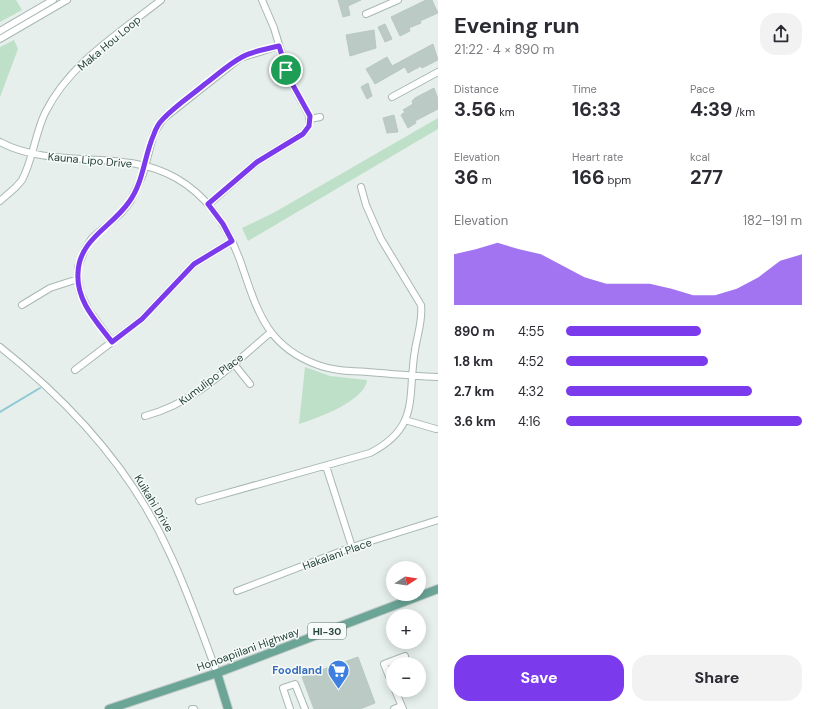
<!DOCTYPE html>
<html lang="en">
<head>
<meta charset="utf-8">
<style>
	body { margin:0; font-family:"DM Sans",sans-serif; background:#f2f2f3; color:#2b2b33; height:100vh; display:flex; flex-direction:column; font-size:15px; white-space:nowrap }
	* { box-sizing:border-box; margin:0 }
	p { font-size:13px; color:#7c7c81 }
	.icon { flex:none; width:22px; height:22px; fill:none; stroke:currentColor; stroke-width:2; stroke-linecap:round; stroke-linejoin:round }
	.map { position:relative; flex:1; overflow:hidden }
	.side { display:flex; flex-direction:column; background:#fff; width:380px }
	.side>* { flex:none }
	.needle { width:26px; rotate:78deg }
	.controls { position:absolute; left:386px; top:561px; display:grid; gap:8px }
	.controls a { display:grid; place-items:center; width:40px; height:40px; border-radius:50%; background:#fff; box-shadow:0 2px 10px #0003; font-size:20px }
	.pin { position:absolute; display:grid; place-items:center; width:34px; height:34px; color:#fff; margin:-17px; border:2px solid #fff; border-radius:50%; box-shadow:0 1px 4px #0007 }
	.round { display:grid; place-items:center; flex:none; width:42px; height:42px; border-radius:16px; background:#f2f2f3 }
	.summary { display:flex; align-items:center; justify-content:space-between; height:68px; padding:0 16px }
	h1 { font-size:22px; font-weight:700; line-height:30px }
	.metrics { display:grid; grid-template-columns:repeat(3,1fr); gap:6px; height:68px; padding:4px 16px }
	.metrics div { display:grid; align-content:center }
	.metrics b { font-size:20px; font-weight:700 }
	.metrics small { font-size:11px; font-weight:400 }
	.metrics p { font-size:11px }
	.chart { height:112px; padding:8px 16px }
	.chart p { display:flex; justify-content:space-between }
	.chart svg { width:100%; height:72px; margin-top:4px; fill:#7c3aed; opacity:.7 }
	.cta { display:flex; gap:8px; margin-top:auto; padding:8px 16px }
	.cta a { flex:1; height:46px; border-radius:16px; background:#7c3aed; color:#fff; font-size:16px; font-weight:700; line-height:46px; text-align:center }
	.cta a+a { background:#f2f2f3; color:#2b2b33 }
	ul { padding:0 16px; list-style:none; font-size:13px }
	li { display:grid; grid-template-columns:64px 48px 1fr; align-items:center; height:30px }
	li i { height:10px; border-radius:5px; background:#7c3aed }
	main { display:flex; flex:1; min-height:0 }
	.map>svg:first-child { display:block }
</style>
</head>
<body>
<main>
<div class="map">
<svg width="438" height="709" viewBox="0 0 438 709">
	<rect width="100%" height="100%" fill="#e6efeb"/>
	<path fill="#bfe0c8" d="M0,0h16l6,10 -22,12z
		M14,40l4,9 -18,48v-50z
		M438,118v11l-190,112 -6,-13 33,-16z
		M305,367l25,9 37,4c-2,21 -49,38 -68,44z"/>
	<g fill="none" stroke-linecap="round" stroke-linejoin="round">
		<path stroke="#8ec9d4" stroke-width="2" d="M0,412l40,-24"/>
	</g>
	<path fill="#bbcac4" stroke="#b8c9c2" d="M338,0h23l-13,6 2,9 -7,2z
		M426,0h6l6,13 -18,8 1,2 -12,5 1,3 -10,5 -9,-19z
		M385,24l7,15 -7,3 -7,-15z
		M374,30l2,18 -26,8 -4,-21z
		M433,44l5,16 -16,8 -1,-2 -13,7 -3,-6 -2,1 -28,16 -9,-15 21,-12 5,9z
		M368,83l4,13 -5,3 -6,-12z
		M434,88l4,11v10l-23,12 1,2 -8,5 -7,-13 4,-3 -2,-2 10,-6 -1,-3 3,-3z
		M394,115l4,17 -11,1 -4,-15z
		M358,657l17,46 -15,6h-46l-12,-32z"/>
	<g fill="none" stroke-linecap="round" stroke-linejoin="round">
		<defs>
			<path id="minor" d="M366,14l32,-14
				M0,31l53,-31
				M0,39l67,-39
				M392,97l46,-25
				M310,119l10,-2
				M0,142c55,29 122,5 176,36 35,20 55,54 67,91 15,44 25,78 75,96 16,6 33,6 50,7 24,2 47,4 70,5
				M0,201l16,-14 6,-7c11,-21 13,-46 23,-67 24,-49 74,-80 116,-113
				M209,204l48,-42 46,-28 6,-8v-11l-20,-37 -15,-50 -12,-28
				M22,305l28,-17 28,-9
				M112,342l-24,-33 -8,-17 -2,-13v-12l7,-18 7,-11 29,-25 9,-11 13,-28 11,-41 9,-14 77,-61 39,-12
				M0,347c71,56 133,124 170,207 18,38 32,79 47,119
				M234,364l16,20
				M75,370l67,-51 52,-55 38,-23
				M145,416c50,-13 87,-51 126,-84
				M405,420l31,9
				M326,466l26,81
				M199,501l171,-48c51,-26 37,-57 45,-103 2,-14 8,-30 6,-45l-40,-66 -15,-34 -5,-18
				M237,591l115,-44 86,-27
				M393,686l-9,-22 21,-8
				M395,690l8,19
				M192,709h2
				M290,709l-7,-21 12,-4 10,25
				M394,709l7,-3"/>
			<path id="major" d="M217,673l11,36
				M109,709l108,-36 221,-84"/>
		</defs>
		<use href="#minor" stroke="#a8b8b2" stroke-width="8"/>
		<use href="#major" stroke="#c2cac8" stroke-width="10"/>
		<use href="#minor" stroke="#fff" stroke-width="6"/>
		<use href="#major" stroke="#6aa596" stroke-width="8"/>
	</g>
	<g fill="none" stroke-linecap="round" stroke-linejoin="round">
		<defs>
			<path id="route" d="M279,46l10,32 21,38 -1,10 -6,8 -46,28 -49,42 15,20 9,17 -38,23 -52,55 -30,23c-15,-20 -36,-41 -34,-69 1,-34 34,-46 51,-71 15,-21 15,-46 25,-68 2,-6 5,-11 9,-15 12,-13 29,-24 42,-35 12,-9 24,-20 37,-27 11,-6 25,-8 37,-11z"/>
		</defs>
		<use href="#route" stroke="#fff" stroke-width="8"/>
		<use href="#route" stroke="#7c3aed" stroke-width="5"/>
	</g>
	<defs>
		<symbol id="supermarket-pin" viewBox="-11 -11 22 30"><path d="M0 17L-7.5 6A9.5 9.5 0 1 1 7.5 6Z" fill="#3f7fe0" stroke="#f7fbf9"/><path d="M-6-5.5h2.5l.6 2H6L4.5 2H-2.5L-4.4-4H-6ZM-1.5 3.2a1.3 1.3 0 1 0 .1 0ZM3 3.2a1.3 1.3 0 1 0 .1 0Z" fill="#fff"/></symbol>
	</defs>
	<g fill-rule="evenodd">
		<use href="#supermarket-pin" x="326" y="658" width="25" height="34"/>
	</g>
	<g text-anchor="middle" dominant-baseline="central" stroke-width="3" stroke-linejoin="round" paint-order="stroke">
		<rect fill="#f7fbf9" stroke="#637a73" stroke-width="1" x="308" y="623" width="38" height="16" rx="3"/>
		<g font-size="10" font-weight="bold" fill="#24423a">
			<text x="327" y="631">HI-30</text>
		</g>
		<g font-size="11" fill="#24423a" stroke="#f7fbf9">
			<text transform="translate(109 43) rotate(-40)">Maka Hou Loop</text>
			<text transform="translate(90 160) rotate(5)">Kauna Lipo Drive</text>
			<text transform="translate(211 379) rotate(-37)">Kumulipo Place</text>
			<text transform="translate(154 503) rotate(59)">Kuikahi Drive</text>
			<text transform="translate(337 554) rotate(-20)">Hakalani Place</text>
			<text transform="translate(248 649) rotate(-20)">Honoapiilani Highway</text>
		</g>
		<g font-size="11" font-weight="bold" fill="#366cbe" stroke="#f7fbf9" text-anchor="end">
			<text x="322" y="670">Foodland</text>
		</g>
	</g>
</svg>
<div class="controls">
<a><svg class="needle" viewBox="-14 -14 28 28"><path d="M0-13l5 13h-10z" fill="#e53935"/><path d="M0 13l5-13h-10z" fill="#7c7c81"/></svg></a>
<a>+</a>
<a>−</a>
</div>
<div class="pin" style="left:286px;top:70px;background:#1e9e55"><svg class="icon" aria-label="arrive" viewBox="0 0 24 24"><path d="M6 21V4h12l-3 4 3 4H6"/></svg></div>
</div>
<section class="side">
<div class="summary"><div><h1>Evening run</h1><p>21:22 · 4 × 890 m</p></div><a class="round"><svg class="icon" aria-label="share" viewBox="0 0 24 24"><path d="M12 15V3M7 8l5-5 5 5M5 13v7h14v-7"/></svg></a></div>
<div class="metrics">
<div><p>Distance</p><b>3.56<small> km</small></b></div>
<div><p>Time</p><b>16:33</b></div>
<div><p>Pace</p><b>4:39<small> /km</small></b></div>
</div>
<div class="metrics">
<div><p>Elevation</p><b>36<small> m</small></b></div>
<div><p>Heart rate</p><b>166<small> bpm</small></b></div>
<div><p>kcal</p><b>277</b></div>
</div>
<div class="chart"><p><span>Elevation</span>182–191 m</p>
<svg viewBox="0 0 160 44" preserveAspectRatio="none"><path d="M0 44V13L10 10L20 6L30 10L40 13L50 20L60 27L70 31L80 31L90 31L100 34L110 38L120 38L130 34L140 27L150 17L160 13V44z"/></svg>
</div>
<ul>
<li><b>890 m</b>4:55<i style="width:57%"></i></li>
<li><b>1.8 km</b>4:52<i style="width:60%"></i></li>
<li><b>2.7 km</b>4:32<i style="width:79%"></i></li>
<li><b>3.6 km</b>4:16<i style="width:100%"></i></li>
</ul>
<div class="cta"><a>Save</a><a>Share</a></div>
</section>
</main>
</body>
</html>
